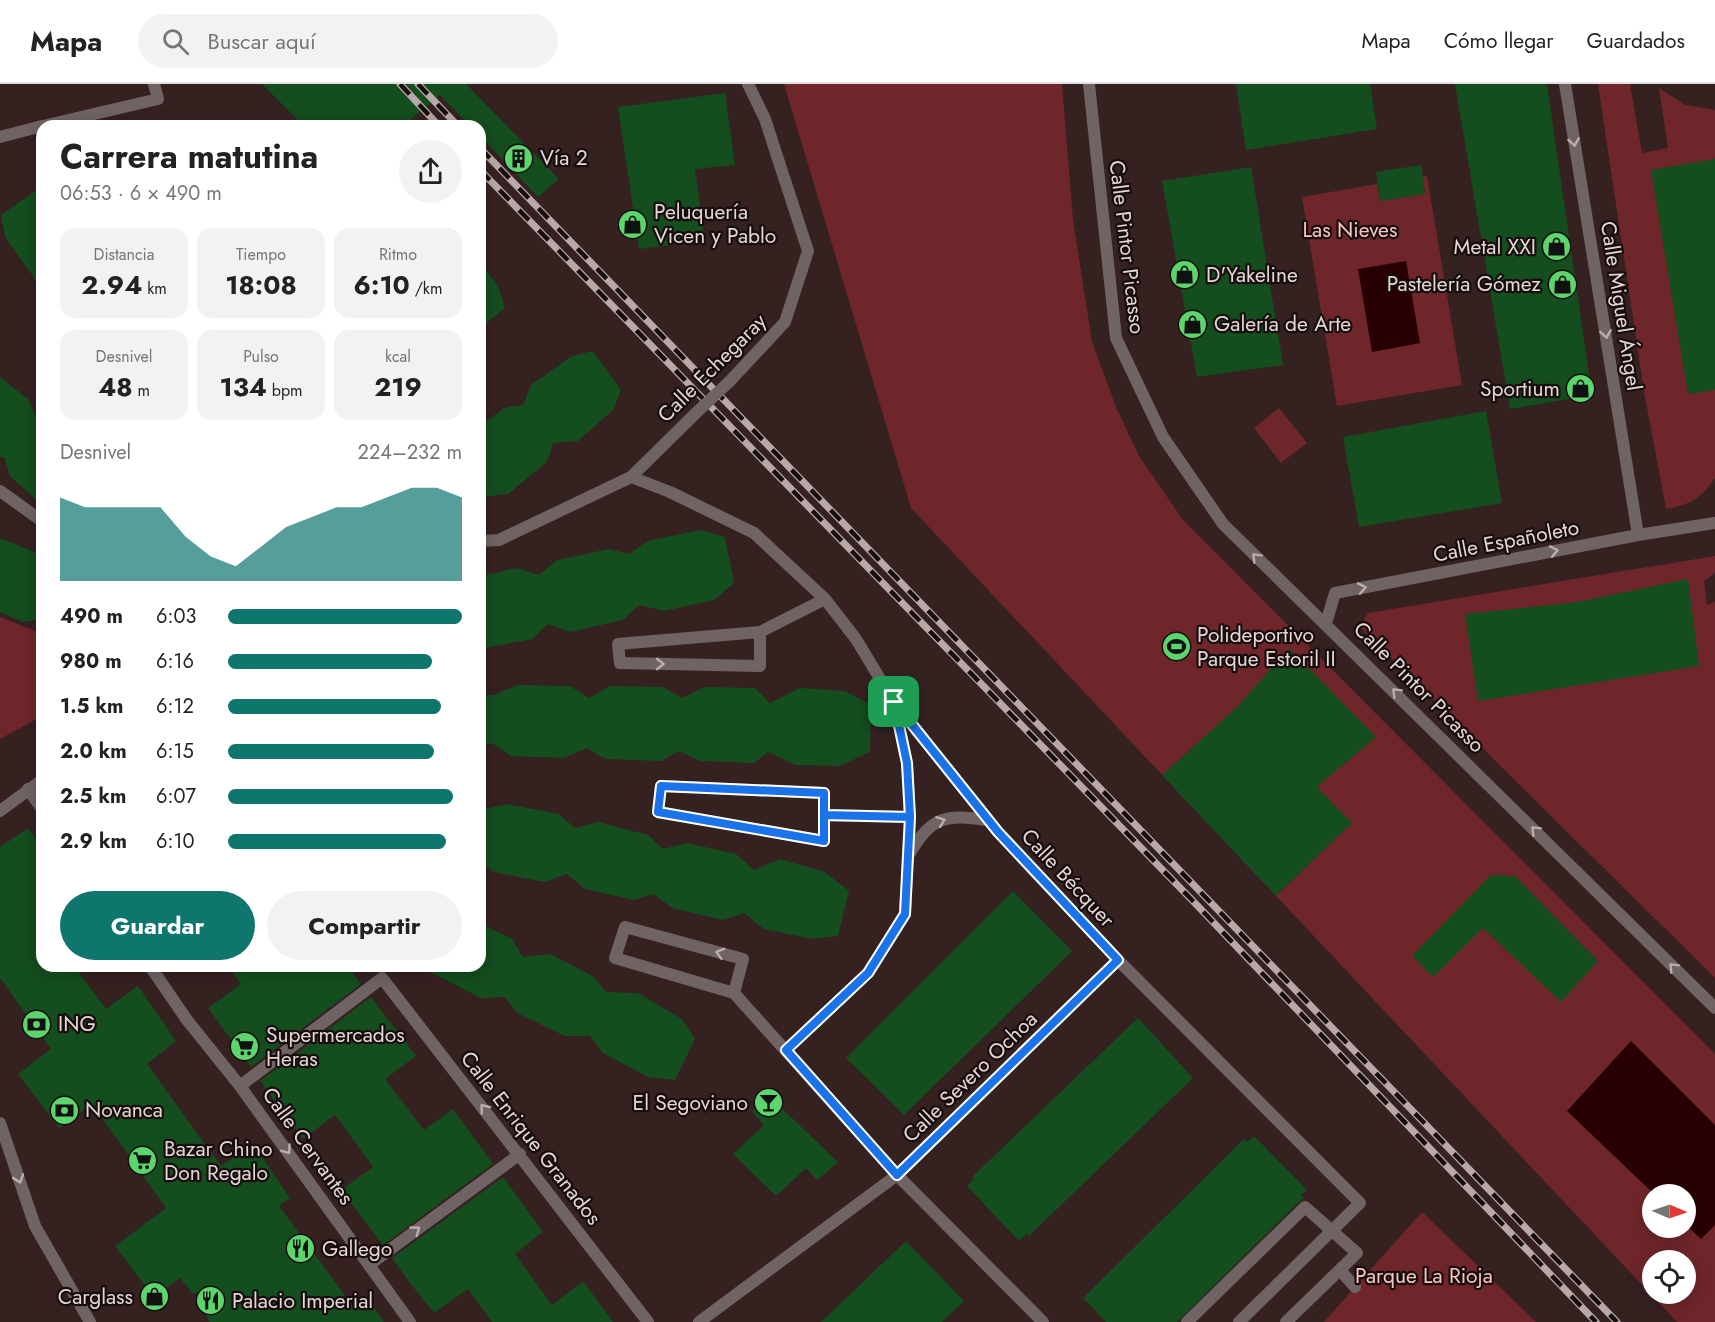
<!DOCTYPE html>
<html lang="es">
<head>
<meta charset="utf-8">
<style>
	body { margin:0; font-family:Jost,sans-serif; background:#f2f2f2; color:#222; height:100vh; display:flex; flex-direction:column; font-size:22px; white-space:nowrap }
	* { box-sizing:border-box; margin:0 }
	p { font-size:20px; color:#767676 }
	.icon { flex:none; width:33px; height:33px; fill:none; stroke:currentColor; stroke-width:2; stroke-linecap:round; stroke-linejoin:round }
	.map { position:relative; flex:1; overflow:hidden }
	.side { position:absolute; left:36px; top:36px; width:450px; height:852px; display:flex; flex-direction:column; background:#fff; border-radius:18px; box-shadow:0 3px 15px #0003 }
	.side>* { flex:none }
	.needle { width:39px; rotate:92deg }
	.controls { position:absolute; left:1642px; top:1100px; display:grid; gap:12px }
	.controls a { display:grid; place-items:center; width:54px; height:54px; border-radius:50%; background:#fff; box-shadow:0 3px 15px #0003; font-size:30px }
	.pin { position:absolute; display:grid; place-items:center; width:51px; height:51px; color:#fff; margin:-26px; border-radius:12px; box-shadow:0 3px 9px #0006 }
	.round { display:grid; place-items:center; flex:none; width:63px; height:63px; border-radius:32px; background:#f2f2f2 }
	.head { display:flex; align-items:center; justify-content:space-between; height:102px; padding:0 24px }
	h1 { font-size:33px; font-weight:700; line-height:45px }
	.stats { display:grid; grid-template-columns:repeat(3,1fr); gap:9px; height:102px; padding:6px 24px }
	.stats div { display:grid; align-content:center; border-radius:15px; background:#f2f2f2; text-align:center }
	.stats b { font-size:26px; font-weight:700 }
	.stats small { font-size:16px; font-weight:400 }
	.stats p { font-size:16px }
	.chart { height:168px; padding:12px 24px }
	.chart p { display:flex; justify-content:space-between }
	.chart svg { width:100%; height:108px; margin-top:6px; fill:#0f766e; opacity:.7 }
	.button { display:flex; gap:12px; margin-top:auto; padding:12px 24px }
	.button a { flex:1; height:69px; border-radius:36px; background:#0f766e; color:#fff; font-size:24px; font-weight:700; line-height:69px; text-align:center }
	.button a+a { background:#f2f2f2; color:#222 }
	ul { padding:0 24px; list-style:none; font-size:20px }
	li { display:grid; grid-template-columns:96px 72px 1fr; align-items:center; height:45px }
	li i { height:15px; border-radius:8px; background:#0f766e }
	header { display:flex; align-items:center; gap:36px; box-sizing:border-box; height:84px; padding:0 30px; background:#fff; border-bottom:2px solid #e0e0e0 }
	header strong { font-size:28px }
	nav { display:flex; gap:33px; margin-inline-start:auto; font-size:21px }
	.search { width:420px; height:54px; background:#f2f2f2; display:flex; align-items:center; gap:15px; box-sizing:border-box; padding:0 21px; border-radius:33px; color:#767676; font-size:22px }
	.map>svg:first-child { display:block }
</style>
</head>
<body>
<header>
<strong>Mapa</strong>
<div class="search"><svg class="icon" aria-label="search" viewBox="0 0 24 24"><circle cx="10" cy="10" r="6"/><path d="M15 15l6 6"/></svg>Buscar aquí</div>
<nav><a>Mapa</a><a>Cómo llegar</a><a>Guardados</a></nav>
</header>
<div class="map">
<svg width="1715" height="1238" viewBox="0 0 1715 1238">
	<rect width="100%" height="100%" fill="#362121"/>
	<path fill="#6f262a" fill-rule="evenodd" d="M784,0h278l11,136 19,122 24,65 23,49 44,64 532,534v268h-38l-766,-814zM1653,1110h33v33h-33zM1653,1176h33v33h-33z
		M1598,0h32l12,69 26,-5 -9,-60 26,17 30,5v368c-14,20 -25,27 -49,31l-22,-118z
		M1422,92h5l35,209 -125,21 -35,-209 75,-13 3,17 45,-7z
		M1279,324l28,35 -26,20 -27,-35z
		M1715,472v17l-11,8 3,24 8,-3v376l-355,-351 8,-14z
		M0,533l38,15 4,-9v93l-42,23z
		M1422,1128l114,110h-212z"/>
	<path fill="#280003" d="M1406,177l14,82 -48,9 -14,-83z
		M1631,957l84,84v100l-14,14 -15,-14v-31h-32l-87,-83z"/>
	<path fill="#144d1e" d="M262,0h204l93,95 -21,18 -58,-61v-10h-10l-30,-31 -37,31h-99z
		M1236,0h134l7,45 -131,21z
		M1455,0h92l45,311 -82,14z
		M725,9l10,72 -40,4 10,72 -66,8 -21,-142z
		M1715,75v231l-27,4 -37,-224z
		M1421,81l4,29 -45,7 -4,-29z
		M1251,83l32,198 -86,12 -35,-196z
		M42,102v103l-37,-52 -4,-22z
		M480,178l18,24 7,22 -25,20z
		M593,267l28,39 -8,20 -35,31 -25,2 -6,19 -39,32 -28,3v-71l24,-18 19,-3 8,-20 41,-29z
		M0,293l29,23 7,18h6v87l-32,-29 -6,-19h-4z
		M1486,327l16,92 -143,24 -16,-90z
		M700,446l25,7 9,46 -20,17 -50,11 -25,-6 -16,15 -53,12 -22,-8 -16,15 -52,10v-73l37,-8 22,7 18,-15 52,-11 21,5 17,-13z
		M0,454l42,17v64l-19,3 -23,-10z
		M1688,495l11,87 -221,35 -13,-87 112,-12z
		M1289,564l87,89 -59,50 35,36 -76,73 -114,-121 76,-69z
		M517,601l53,1 19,12 21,-12 53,1 19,11 22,-11 51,1 15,15 30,-15 45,3 26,14 -1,47 -30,14 -45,-1 -27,-13 -14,11 -54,-2 -21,-10 -18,10 -56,-2 -18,-11 -23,10 -53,-2 -18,-12h-11l1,-49h11z
		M507,720l52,10 16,14 23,-6 50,13 15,14 24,-6 49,11 18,16 26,-11 45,13 24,19 -11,45 -25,3 -49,-10 -20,-16 -21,7 -51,-12 -18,-14 -20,6 -49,-11 -18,-15 -22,8 -52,-10 -13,-13v-49z
		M28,744l14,19v119h32l32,43 32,-23 38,55 -29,23 74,102 32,-22 37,54 -11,8 37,50 38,52 13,-10 17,24h-175l-11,-30 -5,2 -13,-16 -26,19 -39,-51 51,-38 -74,-104 -33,24 -41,-54 33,-25 -51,-71v-131z
		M1491,791l24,1 83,85 -37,41 -78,-74 -50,49 -21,-21z
		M1013,807l59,60 -168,164 -58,-57z
		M480,839l32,16 11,18 28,-3 43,23 12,15 32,1 44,26 13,20 -20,41 -27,-3 -45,-24 -13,-17h-25l-48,-23 -12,-16 -24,1 -63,-32h62z
		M228,882h119l14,18 -110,83 -43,-59 33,-24z
		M371,913l45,59 -31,23 39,51 29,-21 40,55 -110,81 -42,-55 32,-23 -38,-52 -32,24 -43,-58z
		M1138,934l55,60 -164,158 -3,-2 -7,7 -52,-55 6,-6 -1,-3z
		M768,1011l70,67 -21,18 -11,-12 -30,28 -43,-42 31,-29 -12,-13z
		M1254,1052l53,54 -6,5 2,3 -126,124h-71l-23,-24 161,-159 3,3z
		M503,1093l40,55 -28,22 37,51 31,-24 30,41h-121l-24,-33 -34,24 -24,-30 -18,-25z
		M906,1157l58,60 -22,21h-121z"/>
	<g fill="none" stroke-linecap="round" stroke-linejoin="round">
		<path stroke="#6f6463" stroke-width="12" d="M28,705l14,20
			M150,882l37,54
			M1340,1186l15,17
			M1187,1238l118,-115 52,46 -71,69"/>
		<path stroke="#6f6463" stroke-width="12" d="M1089,0l27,254 47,99 60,87 492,484
			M1565,0l73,451
			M43,42l115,-27 -4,-15
			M0,53l42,-11
			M730,297l55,-59 23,-71 -43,-132 -17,-35
			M631,393l39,15 84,41 71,66 31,40 38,63 104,130 120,128 242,243 -121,119
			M0,407l42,30
			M480,457l19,-1 132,-63 66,-65
			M1326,539l9,-30 303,-58 77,-12
			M760,548v34l-140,-3 -2,-19 142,-12 65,-33
			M661,702l163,7v48l-166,-29z
			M0,727l42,-31
			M824,731l86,2
			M910,769c21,-37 37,-39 77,-33
			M734,909l9,-34 -118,-32 -10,31 119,35 163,182 146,147
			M187,936l53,66 170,236
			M786,966l82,-77 37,-59 5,-97 -3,-54 -12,-57
			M240,1002l142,-108 266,344
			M0,1039l35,103 55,96
			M369,1181l151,-111
			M699,1238l198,-147 221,-215"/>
		<defs>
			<path id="rail" d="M400,0l39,42
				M418,0l40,42
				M480,64l1137,1174
				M480,86l712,730 404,422"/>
		</defs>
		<use href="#rail" stroke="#b8a8a8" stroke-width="7"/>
		<use href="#rail" stroke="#170d0d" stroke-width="4.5" stroke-dasharray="14" stroke-linecap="butt"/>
		<path stroke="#6f6463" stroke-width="12" d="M697,328l33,-31"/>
	</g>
	<defs><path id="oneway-chevron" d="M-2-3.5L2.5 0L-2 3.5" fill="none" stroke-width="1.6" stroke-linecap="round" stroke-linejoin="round" transform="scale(1.5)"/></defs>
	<g stroke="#bcaeae">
		<use href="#oneway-chevron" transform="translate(1574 58) rotate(81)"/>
		<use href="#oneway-chevron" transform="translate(1606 250) rotate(81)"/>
		<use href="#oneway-chevron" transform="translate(1554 467) rotate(-11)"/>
		<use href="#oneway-chevron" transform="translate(1256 473) rotate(-135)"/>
		<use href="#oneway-chevron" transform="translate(1362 504) rotate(-11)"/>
		<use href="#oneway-chevron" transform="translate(660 580) rotate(1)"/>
		<use href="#oneway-chevron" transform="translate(1396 608) rotate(-135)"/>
		<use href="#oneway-chevron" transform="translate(941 737) rotate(-21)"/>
		<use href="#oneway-chevron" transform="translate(1535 746) rotate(-135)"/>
		<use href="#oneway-chevron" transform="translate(720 869) rotate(-164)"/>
		<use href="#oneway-chevron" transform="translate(1673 883) rotate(-135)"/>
		<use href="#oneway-chevron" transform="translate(484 1024) rotate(-128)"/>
		<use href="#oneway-chevron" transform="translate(287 1066) rotate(54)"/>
		<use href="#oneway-chevron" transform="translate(19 1095) rotate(71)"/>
		<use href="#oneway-chevron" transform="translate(416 1146) rotate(-36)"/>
	</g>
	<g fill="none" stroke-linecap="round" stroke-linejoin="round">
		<defs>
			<path id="route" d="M894,618l13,61 3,54 -86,-2v-22l-163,-7 -3,26 166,29v-26l86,2 -5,97 -37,59 -82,77 111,125 221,-215 -120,-128 -104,-130"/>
		</defs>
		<use href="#route" stroke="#fff" stroke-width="12"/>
		<use href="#route" stroke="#1a73e8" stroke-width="8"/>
	</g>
	<defs>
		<symbol id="building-disc" viewBox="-11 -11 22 22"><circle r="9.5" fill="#5cd56d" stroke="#170d0d"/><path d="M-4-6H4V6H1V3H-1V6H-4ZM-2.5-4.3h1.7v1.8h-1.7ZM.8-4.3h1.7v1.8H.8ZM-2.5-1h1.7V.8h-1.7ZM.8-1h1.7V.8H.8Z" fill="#111"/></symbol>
		<symbol id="shop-disc" viewBox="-11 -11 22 22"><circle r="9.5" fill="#5cd56d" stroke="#170d0d"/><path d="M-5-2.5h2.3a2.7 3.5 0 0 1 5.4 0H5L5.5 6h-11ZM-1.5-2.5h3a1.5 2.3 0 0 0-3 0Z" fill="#111"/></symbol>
		<symbol id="stadium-disc" viewBox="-11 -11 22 22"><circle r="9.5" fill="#5cd56d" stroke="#170d0d"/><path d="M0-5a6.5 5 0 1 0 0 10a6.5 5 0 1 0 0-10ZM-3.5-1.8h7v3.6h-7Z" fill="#111"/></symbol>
		<symbol id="bank-disc" viewBox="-11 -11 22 22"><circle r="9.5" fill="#5cd56d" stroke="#170d0d"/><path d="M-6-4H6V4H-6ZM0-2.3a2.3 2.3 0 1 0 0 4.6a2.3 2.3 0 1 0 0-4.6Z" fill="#111"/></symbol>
		<symbol id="supermarket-disc" viewBox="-11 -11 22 22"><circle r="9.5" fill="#5cd56d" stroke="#170d0d"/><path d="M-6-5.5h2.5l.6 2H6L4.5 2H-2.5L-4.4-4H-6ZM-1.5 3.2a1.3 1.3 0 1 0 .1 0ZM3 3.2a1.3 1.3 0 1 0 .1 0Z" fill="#111"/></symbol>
		<symbol id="bar-disc" viewBox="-11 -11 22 22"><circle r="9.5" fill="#5cd56d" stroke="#170d0d"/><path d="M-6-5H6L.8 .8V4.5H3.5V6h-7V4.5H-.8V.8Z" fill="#111"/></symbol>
		<symbol id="restaurant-disc" viewBox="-11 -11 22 22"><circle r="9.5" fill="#5cd56d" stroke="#170d0d"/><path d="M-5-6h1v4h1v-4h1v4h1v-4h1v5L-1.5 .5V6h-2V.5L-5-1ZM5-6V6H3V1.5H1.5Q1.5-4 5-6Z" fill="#111"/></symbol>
	</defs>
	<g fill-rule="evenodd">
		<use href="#building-disc" x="502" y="58" width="33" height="33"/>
		<use href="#shop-disc" x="616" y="124" width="33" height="33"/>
		<use href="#shop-disc" x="1540" y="146" width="33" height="33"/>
		<use href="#shop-disc" x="1168" y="174" width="33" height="33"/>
		<use href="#shop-disc" x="1546" y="184" width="33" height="33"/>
		<use href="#shop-disc" x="1176" y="224" width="33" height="33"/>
		<use href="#shop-disc" x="1564" y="288" width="33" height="33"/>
		<use href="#stadium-disc" x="1160" y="546" width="33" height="33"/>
		<use href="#bank-disc" x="20" y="924" width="33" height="33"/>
		<use href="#supermarket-disc" x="228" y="946" width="33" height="33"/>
		<use href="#bar-disc" x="752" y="1002" width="33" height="33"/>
		<use href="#bank-disc" x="48" y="1010" width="33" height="33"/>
		<use href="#supermarket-disc" x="126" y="1060" width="33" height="33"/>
		<use href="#restaurant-disc" x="284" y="1148" width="33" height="33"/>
		<use href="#shop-disc" x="138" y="1196" width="33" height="33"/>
		<use href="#restaurant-disc" x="194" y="1200" width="33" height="33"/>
	</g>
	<g text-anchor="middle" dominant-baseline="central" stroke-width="4.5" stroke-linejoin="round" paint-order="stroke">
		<g font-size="21" fill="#e5d6d6" stroke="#170d0d" text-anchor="start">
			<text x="540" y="74">Vía 2</text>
			<text x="654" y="128">Peluquería<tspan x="654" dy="24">Vicen y Pablo</tspan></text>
			<text x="1536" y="163" text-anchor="end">Metal XXI</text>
			<text x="1206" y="191">D'Yakeline</text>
			<text x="1541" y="200" text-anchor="end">Pastelería Gómez</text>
			<text x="1214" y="240">Galería de Arte</text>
			<text x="1560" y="305" text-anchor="end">Sportium</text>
			<text x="1197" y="551">Polideportivo<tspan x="1197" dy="24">Parque Estoril II</tspan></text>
			<text x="58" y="940">ING</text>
			<text x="266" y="951">Supermercados<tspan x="266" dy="24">Heras</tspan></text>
			<text x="748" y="1019" text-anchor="end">El Segoviano</text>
			<text x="85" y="1026">Novanca</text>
			<text x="164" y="1065">Bazar Chino<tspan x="164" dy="24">Don Regalo</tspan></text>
			<text x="322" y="1165">Gallego</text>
			<text x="133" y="1213" text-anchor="end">Carglass</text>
			<text x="232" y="1217">Palacio Imperial</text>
		</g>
		<g font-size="21" fill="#f9c5c3" stroke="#170d0d">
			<text x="1350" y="146">Las Nieves</text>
			<text x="1424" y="1192">Parque La Rioja</text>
		</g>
		<g font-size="21" fill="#e5d6d6" stroke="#170d0d">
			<text transform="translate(1127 163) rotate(83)">Calle Pintor Picasso</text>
			<text transform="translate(1621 222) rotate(81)">Calle Miguel Ángel</text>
			<text transform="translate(712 284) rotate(-45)">Calle Echegaray</text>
			<text transform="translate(1506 457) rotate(-11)">Calle Españoleto</text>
			<text transform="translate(1419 603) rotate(45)">Calle Pintor Picasso</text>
			<text transform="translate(1068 794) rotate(47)">Calle Bécquer</text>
			<text transform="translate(970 993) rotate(-44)">Calle Severo Ochoa</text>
			<text transform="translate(531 1054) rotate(52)">Calle Enrique Granados</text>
			<text transform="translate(308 1062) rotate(54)">Calle Cervantes</text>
		</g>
	</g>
</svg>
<div class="controls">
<a><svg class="needle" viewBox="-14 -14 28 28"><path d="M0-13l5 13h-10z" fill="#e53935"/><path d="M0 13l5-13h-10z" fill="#767676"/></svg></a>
<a><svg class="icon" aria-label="locate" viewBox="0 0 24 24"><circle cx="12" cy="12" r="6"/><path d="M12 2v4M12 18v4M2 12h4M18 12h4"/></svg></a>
</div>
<div class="pin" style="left:894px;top:618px;background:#1e9e55"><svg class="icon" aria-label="arrive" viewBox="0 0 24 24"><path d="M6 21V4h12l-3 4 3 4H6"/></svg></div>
<section class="side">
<div class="head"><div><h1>Carrera matutina</h1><p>06:53 · 6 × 490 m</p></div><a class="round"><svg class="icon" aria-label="share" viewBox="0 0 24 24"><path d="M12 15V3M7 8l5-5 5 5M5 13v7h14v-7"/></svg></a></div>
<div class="stats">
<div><p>Distancia</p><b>2.94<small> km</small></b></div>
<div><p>Tiempo</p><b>18:08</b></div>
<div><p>Ritmo</p><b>6:10<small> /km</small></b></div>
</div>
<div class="stats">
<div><p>Desnivel</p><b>48<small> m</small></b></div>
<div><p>Pulso</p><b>134<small> bpm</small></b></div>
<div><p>kcal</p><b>219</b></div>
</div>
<div class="chart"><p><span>Desnivel</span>224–232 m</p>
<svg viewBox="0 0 160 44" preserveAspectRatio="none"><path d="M0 44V10L10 14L20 14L30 14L40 14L50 26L60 34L70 38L80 30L90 22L100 18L110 14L120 14L130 10L140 6L150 6L160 10V44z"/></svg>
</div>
<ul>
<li><b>490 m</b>6:03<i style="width:100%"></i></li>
<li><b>980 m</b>6:16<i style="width:87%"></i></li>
<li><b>1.5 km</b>6:12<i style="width:91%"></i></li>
<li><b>2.0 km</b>6:15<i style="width:88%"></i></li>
<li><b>2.5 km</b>6:07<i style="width:96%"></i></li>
<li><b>2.9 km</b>6:10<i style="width:93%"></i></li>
</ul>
<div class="button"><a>Guardar</a><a>Compartir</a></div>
</section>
</div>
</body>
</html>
